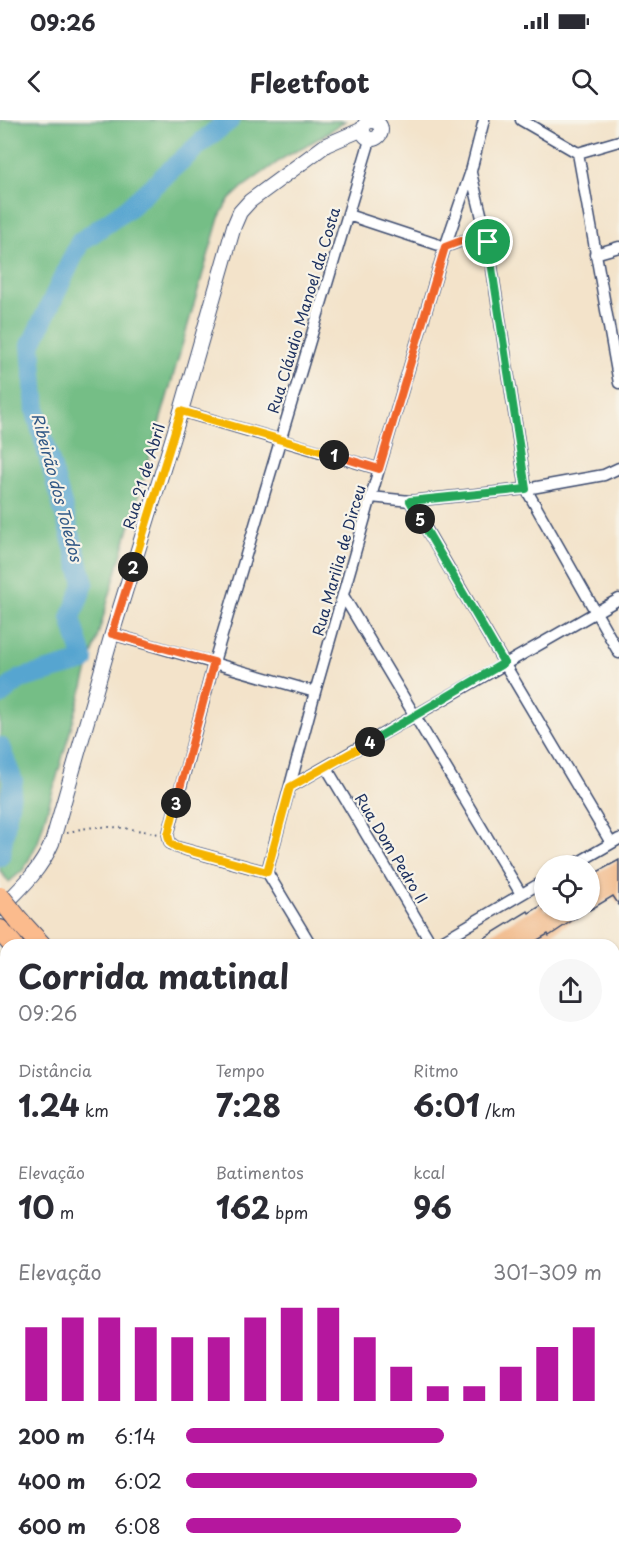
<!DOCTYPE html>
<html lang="pt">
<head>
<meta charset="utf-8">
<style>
	body { margin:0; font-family:"Playpen Sans",sans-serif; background:#f7f7f7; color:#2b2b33; height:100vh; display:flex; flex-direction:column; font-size:22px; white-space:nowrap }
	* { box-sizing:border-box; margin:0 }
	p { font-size:20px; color:#7c7c81 }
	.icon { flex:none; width:33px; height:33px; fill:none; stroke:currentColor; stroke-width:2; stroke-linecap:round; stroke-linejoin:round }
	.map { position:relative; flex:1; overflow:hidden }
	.drawer { position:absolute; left:0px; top:819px; width:620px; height:621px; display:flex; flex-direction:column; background:#fff; border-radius:18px 18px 0 0; box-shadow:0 2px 4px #0004 }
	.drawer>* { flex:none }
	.buttons { position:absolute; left:534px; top:735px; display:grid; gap:12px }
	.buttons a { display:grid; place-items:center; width:66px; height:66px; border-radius:50%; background:#fff; box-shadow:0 2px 4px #0004; font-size:30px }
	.pin { position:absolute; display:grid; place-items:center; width:51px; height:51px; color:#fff; margin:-26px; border:3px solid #fff; border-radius:50%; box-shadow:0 2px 6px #0007 }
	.km { position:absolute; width:30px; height:30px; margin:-15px; border-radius:50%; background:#222; color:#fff; font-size:16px; line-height:30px; text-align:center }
	.round { display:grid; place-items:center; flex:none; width:63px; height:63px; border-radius:32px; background:#f7f7f7 }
	.headline { display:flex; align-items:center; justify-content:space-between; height:102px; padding:0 18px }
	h1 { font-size:33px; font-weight:700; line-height:45px }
	.metrics { display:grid; grid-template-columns:repeat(3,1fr); gap:9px; height:102px; padding:6px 18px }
	.metrics div { display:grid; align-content:center }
	.metrics b { font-size:30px; font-weight:700 }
	.metrics small { font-size:16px; font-weight:400 }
	.metrics p { font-size:16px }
	.chart { height:168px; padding:12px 18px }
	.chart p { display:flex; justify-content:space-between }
	.chart svg { width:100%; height:108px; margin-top:6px; stroke:#b5179e; stroke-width:6 }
	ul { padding:0 18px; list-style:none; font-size:20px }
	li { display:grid; grid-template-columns:96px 72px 1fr; align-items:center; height:45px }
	li i { height:15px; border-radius:8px; background:#b5179e }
	.status { display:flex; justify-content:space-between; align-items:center; height:42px; padding:0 30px; background:#fff; direction:ltr }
	.status svg { height:16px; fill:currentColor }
	header { display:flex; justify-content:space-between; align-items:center; height:78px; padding:0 18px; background:#fff; font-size:27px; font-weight:700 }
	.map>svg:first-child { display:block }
</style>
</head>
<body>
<div class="status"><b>09:26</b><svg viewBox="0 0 49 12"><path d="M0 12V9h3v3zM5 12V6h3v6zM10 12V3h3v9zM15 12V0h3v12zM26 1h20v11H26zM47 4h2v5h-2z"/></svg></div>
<header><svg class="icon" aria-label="back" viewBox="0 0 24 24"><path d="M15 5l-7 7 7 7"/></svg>Fleetfoot<svg class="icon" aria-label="search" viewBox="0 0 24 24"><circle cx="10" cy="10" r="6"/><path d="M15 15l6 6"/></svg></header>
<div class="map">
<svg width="619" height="1440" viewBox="0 0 619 1440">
	<rect width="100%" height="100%" fill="#f7f3e8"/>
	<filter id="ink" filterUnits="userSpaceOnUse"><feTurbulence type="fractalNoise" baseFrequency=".0167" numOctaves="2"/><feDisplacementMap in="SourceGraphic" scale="12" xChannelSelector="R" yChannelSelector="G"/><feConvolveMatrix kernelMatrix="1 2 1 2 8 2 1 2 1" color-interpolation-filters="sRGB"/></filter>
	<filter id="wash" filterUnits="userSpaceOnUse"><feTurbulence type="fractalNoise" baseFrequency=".008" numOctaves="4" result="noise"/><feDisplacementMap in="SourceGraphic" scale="24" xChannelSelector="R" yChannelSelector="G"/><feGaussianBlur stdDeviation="1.35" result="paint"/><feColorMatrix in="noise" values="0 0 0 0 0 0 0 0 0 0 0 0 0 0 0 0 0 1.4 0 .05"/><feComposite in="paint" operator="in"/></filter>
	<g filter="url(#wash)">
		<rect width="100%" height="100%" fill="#f3e3ca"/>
		<path fill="#90e09f" stroke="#56887e" stroke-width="1.5" d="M0,1003l6,16v415h148l1,6h-155z"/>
		<path fill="#74be86" stroke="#487672" stroke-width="1.5" d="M0,0l345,1 -22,15 -38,21 -42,30 -15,14 -9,17 -181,624 -14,27 -15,13 -9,-11z
			M0,1003l6,16v206l-6,1z"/>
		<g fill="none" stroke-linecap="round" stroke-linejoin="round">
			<path stroke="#57a5d0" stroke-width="20" d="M0,575l20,-16 64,-18 -13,-43 13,-35 -48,-171 -5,-67 49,-103 47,-33 77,-69 26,-20
				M0,627l13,34 -13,75"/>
		</g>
		<g id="blocks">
			<path fill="#f1b17c" d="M619,740v45l-6,-9 -23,14v-34z
				M544,784v6h44l-39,26 -1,-2 -19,11h-56l55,-34 1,2z"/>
		</g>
	</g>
	<g filter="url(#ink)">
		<use href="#blocks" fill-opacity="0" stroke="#3b4a6e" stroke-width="1.5"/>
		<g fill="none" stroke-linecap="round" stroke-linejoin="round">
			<defs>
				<path id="minor" d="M521,0l57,33 41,230
					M578,33l41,-12
					M471,53l17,69 38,247 93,164
					M348,95l97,32 16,-6 27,1
					M595,134l24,-7
					M181,291l198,58
					M371,377l39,4 116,-12 78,-14 15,-7
					M410,381l94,162 107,180
					M344,477l177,297
					M112,514l203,58
					M326,647l106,178
					M290,667l329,-188
					M572,746l47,-27
					M267,752l48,-180 64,-223 66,-222 26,-76 13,-51
					M311,825l-44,-73 -91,-25 -6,-4 -2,-8 46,-173 156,-522
					M435,825l109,-64
					M0,978l6,16
					M614,1140l5,10
					M614,1162l5,-3
					M614,1397l5,6
					M166,1434l2,6
					M425,1434l5,6
					M322,1440l11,-6"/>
				<path id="tertiary" d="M363 10a9 9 0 1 1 18 0a9 9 0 1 1-18 0Z
					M0,789c21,-21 40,-38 52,-66l60,-209 69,-223 53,-185 6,-14 10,-11 76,-56 37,-16"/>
				<path id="motorway" d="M20,802l21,23
					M0,810l13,15
					M501,1434l5,6
					M551,1434l5,6"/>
			</defs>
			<use href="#minor" stroke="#3b4a6e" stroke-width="13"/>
			<use href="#tertiary" stroke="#3b4a6e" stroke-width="16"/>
			<use href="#motorway" stroke="#3b4a6e" stroke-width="22"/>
			<path stroke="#3b4a6e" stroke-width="2" stroke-dasharray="1.5 4.5" stroke-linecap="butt" d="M67,713c30,-11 61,-5 92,1
				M446,1434l4,5 7,-5"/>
			<use href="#minor" stroke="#fff" stroke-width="10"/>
			<use href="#tertiary" stroke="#fff" stroke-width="14"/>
			<use href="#motorway" stroke="#fbbb8d" stroke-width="20"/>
			<defs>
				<path id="motorway-bridge" d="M0,777l20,25"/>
			</defs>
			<use href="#motorway-bridge" stroke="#3b4a6e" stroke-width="22" stroke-linecap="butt"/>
			<use href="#motorway-bridge" stroke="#fbbb8d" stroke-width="20"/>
		</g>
	</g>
	<g fill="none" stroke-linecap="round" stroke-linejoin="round" filter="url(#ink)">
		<defs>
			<path id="split-1" d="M334,335l45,14 66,-222 16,-6 27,1"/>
			<path id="split-2" d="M133,447l48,-156 153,44"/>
			<path id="split-3" d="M133,447l-21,67 102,28 -38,141"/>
			<path id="split-4" d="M176,683l-8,32 2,8 6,4 91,25 23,-85 80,-45"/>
			<path id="split-5" d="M370,622l134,-79 -84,-144"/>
			<path id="split-6" d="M420,399l-10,-18 116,-12 -38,-247"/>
		</defs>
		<use href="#split-1" stroke="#fff" stroke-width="12"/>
		<use href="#split-2" stroke="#fff" stroke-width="12"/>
		<use href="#split-3" stroke="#fff" stroke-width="12"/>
		<use href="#split-4" stroke="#fff" stroke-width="12"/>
		<use href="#split-5" stroke="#fff" stroke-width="12"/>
		<use href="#split-6" stroke="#fff" stroke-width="12"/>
		<use href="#split-1" stroke="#f0652b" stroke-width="8"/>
		<use href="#split-2" stroke="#f5b400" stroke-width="8"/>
		<use href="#split-3" stroke="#f0652b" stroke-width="8"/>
		<use href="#split-4" stroke="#f5b400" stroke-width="8"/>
		<use href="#split-5" stroke="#22a559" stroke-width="8"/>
		<use href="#split-6" stroke="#22a559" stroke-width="8"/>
	</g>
	<g text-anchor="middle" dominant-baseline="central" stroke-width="4.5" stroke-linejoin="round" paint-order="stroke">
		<g font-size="15" fill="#1b2f5e" stroke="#f7f3e8">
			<text transform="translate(303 190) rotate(-73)">Rua Cláudio Manoel da Costa</text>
			<text transform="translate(143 356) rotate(-73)">Rua 21 de Abril</text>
			<text transform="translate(338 440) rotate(-74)">Rua Marilia de Dirceu</text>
			<text transform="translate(392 728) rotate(59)">Rua Dom Pedro II</text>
		</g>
		<g font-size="16" font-style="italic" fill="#305886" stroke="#f7f3e8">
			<text transform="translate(58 367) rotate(75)">Ribeirão dos Toledos</text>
		</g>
	</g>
</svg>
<div class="buttons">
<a><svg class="icon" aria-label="locate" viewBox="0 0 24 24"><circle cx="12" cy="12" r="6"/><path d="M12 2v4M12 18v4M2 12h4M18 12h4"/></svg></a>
</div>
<div class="pin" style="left:488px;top:122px;background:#1e9e55"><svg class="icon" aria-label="arrive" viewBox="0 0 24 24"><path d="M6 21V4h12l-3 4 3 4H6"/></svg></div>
<b class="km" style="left:334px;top:335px">1</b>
<b class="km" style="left:133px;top:447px">2</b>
<b class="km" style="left:176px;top:683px">3</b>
<b class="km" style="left:370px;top:622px">4</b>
<b class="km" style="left:420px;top:399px">5</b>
<section class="drawer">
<div class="headline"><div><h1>Corrida matinal</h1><p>09:26</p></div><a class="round"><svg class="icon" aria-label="share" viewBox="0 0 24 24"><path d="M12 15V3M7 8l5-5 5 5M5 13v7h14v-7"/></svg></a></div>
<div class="metrics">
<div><p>Distância</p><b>1.24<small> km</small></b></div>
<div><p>Tempo</p><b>7:28</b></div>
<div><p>Ritmo</p><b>6:01<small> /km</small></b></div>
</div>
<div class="metrics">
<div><p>Elevação</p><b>10<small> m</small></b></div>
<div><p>Batimentos</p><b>162<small> bpm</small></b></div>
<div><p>kcal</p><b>96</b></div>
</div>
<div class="chart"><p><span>Elevação</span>301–309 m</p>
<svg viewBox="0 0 160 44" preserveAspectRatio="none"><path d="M5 44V14M15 44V10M25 44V10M35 44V14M45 44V18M55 44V18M65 44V10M75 44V6M85 44V6M95 44V18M105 44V30M115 44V38M125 44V38M135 44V30M145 44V22M155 44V14"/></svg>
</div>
<ul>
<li><b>200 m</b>6:14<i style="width:62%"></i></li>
<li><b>400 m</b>6:02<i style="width:70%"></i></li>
<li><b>600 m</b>6:08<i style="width:66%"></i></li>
</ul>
</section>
</div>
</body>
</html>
